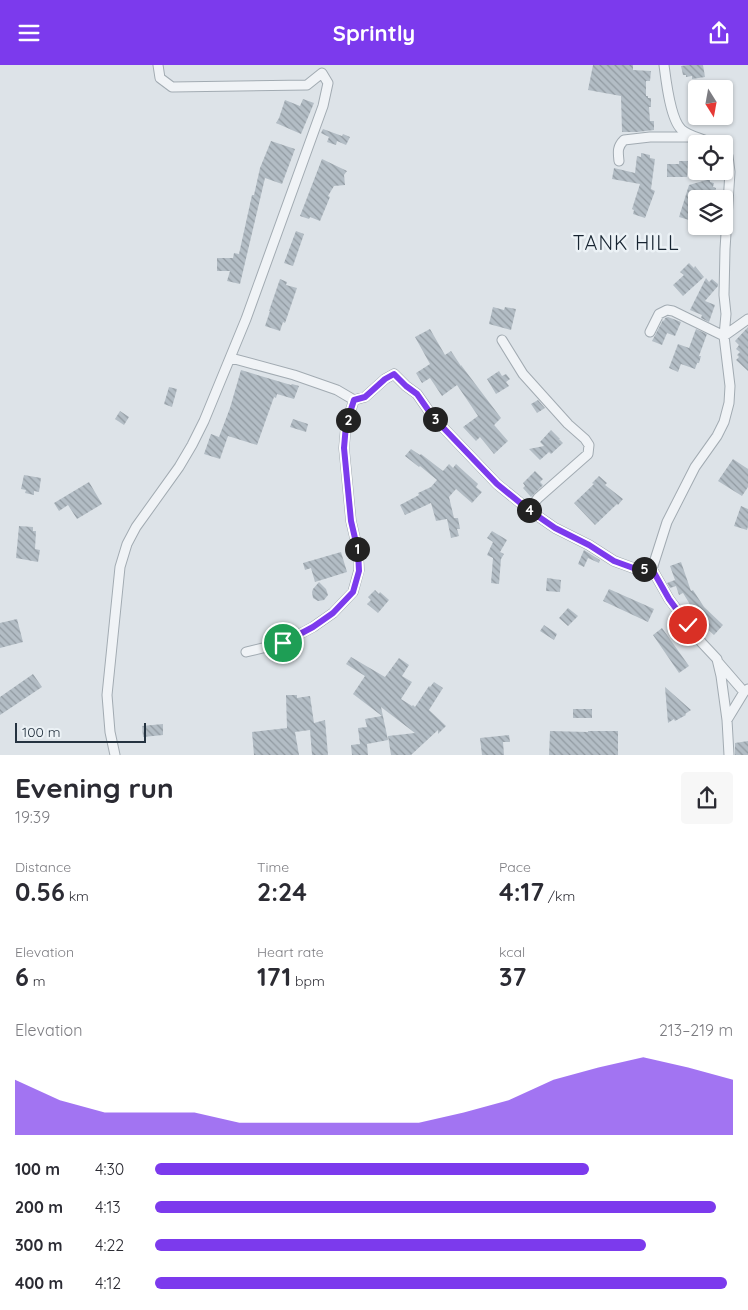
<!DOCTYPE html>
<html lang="en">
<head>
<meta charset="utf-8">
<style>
	body { margin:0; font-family:Quicksand,sans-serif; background:#f7f7f7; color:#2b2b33; height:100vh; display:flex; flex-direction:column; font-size:19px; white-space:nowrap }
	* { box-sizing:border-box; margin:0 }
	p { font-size:16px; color:#7c7c81 }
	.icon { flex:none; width:28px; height:28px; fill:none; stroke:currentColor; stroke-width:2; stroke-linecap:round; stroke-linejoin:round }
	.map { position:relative; height:690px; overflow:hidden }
	.panel { display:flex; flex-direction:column; background:#fff; flex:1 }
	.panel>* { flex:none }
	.needle { width:32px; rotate:169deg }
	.tools { position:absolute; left:688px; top:15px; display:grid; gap:10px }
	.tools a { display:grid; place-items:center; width:45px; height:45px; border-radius:5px; background:#fff; box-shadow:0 1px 4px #0004; font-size:25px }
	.scale { position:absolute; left:15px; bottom:12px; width:131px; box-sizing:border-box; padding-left:5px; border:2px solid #253340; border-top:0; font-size:14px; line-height:18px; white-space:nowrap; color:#253340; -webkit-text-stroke:4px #ecf2f6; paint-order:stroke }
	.pin { position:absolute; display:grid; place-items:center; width:42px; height:42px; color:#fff; margin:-21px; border:2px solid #fff; border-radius:50%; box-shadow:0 1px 5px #0007 }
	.km { position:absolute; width:25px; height:25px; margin:-12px; border-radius:50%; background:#222; color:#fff; font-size:14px; line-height:25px; text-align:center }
	.round { display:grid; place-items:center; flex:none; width:52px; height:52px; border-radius:5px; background:#f7f7f7 }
	.summary { display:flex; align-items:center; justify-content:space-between; height:85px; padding:0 15px }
	h1 { font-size:28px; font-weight:800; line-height:38px }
	.metrics { display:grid; grid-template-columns:repeat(3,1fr); gap:8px; height:85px; padding:5px 15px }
	.metrics div { display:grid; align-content:center }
	.metrics b { font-size:25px; font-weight:800 }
	.metrics small { font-size:14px; font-weight:400 }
	.metrics p { font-size:14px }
	.chart { height:140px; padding:10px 15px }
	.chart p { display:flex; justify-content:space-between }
	.chart svg { width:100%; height:90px; margin-top:5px; fill:#7c3aed; opacity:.7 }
	ul { padding:0 15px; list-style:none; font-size:16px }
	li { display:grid; grid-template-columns:80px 60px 1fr; align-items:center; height:38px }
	li i { height:12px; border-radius:6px; background:#7c3aed }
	header { display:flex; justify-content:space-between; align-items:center; height:65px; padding:0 15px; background:#7c3aed; color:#fff; font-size:22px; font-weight:800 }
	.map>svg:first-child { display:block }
</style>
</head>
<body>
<header><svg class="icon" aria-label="menu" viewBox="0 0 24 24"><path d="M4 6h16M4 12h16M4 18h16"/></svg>Sprintly<svg class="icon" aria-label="share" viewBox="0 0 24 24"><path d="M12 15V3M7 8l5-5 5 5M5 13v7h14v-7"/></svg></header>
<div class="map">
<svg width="748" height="690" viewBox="0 0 748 690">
	<defs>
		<pattern id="building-back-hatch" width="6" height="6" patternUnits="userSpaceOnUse" patternTransform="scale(1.25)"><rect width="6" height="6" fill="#b3bdc5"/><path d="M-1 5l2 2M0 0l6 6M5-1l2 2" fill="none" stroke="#919aa1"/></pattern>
	</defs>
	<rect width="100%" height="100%" fill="#dde3e8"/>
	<path fill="url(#building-back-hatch)" d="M593,0h40v5l18,1 -1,10h-4v15h2v2h3v9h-2l1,14h4v9l-17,2h-15l-1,-36 -33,-6z
		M688,0h15l2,12 -13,2v-3l-6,1v-2h-3l-2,-9z
		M303,34l11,4 -13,31 -25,-11 3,-5 6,-18 15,6z
		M323,64l19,7 1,-2 7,3 -4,8 -9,-4 -1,4 -9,-3 2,-5 -8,-4z
		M271,76l24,8 -13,35 -17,-6 -25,106 -13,-3 3,-10h-13v-13h16l1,-5 5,1 13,-59h2l6,-27z
		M641,88l9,2v3l5,1 -4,30 4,2 -10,27 -12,-4 1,-4 -2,-1 8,-25 -28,-5 2,-11 21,5 2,-17 4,1z
		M322,94l25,12 -3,4 1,10 -11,1 -6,10 2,1 -10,24 -10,-4 -1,2 -9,-3z
		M679,96h9l-1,16h-20v-13h12z
		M710,114v3l4,1 -1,4 3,1 -2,10 -18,1v23l-17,-5 10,-32z
		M296,166l8,3 -11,32 -9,-3z
		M689,198l5,5 1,-2 9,11 -21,19 -10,-11 11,-10 -4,-3z
		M706,213l3,4 3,-3 6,5v2l-13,15 10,4 -6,17 -8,-4 1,-3 -12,-5z
		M280,214l7,3 -1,3 11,3 -12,35 -2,-1 -3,9 -15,-5 5,-15h-1z
		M493,242l11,3 1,-3 11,2 -5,21 -22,-6z
		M668,252l13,5 -6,14 -8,-3 -5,12 -10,-4 11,-21 1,1 1,-3z
		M748,262v44l-12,-11 3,-3 -2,-2 3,-3 -4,-3 3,-4 -4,-4z
		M430,264l15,26 6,-4 10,15v-1l40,53 -7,7 14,16 -14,13 -14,-17 -4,4 -13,-14 15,-11 -21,-31 -15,11 -12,-18 -8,5 -6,-10 14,-9 -15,-27z
		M696,264l11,5 -8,22h2l-2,7h-2l-2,6 -14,-5 -3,8 -9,-4 9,-24 11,4z
		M241,305l50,15 1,-1 7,2 -5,13 -17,-5 -1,4 -2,-1 -17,48 -29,-9 -8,23 -16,-5 7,-20 8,3 11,-29z
		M499,306l3,5 4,-2 4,5 -4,3 3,4 -13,8 -9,-15z
		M169,322l8,2 -5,18 -8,-3z
		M538,335l7,8 -8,5 -6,-9z
		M120,346l9,6 -5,8 -9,-6z
		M293,354l15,5 -2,8 -16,-5z
		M551,365l9,9h-1l4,4 -12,11 -2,-2 -9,8 -11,-11 15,-3 -4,-4z
		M411,384l9,6 1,-1 22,17 6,-7 4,4 3,-4 22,20 -2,3 6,5 -10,11 -16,-14 -7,8 5,21h4l2,11h-3l2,7 -8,2 -4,-19 -11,2 -5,-18 -26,12 -5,-10 19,-10 -1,-2 13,-6 6,-7 -17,-14 -1,1 -14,-11z
		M733,394l15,10v18l-6,9 -24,-15z
		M535,406l8,8 -3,3 3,3 -12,12 -8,-9 2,-2 -2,-3z
		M24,410l17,3 -2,14 -5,-1v4l-9,-2 1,-3 -5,-1z
		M599,411l8,7 -2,2 18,14 -5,6 -1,-1 -22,21 -21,-22 20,-19 -2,-1z
		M89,417l13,22 -25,15 -9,-14 -9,6 -5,-8z
		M741,441l7,3v17l-1,4 -13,-4z
		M19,461l14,1v4h3l-1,18 5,1 -2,12 -22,-4z
		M492,466l15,9 -7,12 4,2 -3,5 -2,25 -8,-1 2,-25 -6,-3 6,-13 -6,-4z
		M584,485l16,10 -1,3 -11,-5 -4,9 -6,-3z
		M341,487l6,20 -32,10 -4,-14 -6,2 -2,-7z
		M681,497l10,29 2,-1 11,17 19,18 -9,10 -16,-15 1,-1 -16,-26 -4,2 -3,-9 -6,2 -3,-5 8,-3 -5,-14z
		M547,513l14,2 -1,12 -14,-1z
		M319,517l7,7 2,6 -4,5 -6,1 -5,-3 -1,-6 1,-3z
		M609,524l45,20 -6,13 -45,-21z
		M375,525l4,4 1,-2 9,8 -11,13 -11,-9 4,-4 -3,-3z
		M568,543l10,8 -10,10 -9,-8z
		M17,554l6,23 -23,6v-25z
		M544,560l13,9 -3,6 -14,-9z
		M662,563l27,38 -10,7 -26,-38z
		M351,592l34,20 14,-19 10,7 -7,11 10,6 -11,17 11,7 1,-1 2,2 14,-21 1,1 4,-5 9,6 -14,22 17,16 -8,8v-4l-27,25h-20l-3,-19 27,-3 -34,-26 7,33 -21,4 1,11h-16l-1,-10 9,-1 -2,-16 9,-1 -2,-8 17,-3 -29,-22 12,-18 -19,-12z
		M33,609l9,13 -42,28v-18z
		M665,622l26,23 -6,4 1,1 -11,6 -1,-2 -6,4z
		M286,630h11v3l13,-2 4,27 11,-3 3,35h-16l-2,-25 -15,2 4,23h-45l-2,-23 35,-4z
		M573,644h19v9h-19z
		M163,659v11l-20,2 -1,-11z
		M550,666l38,1v-1h30v24h-69z
		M509,670l1,7h-7l1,13h-22l-2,-17z
		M748,676v14h-13v-12z"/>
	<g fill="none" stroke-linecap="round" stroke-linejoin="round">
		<defs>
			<path id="minor" d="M664,0c2,15 6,53 17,64 9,8 22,9 32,15
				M619,96c-1,-9 -2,-14 5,-21l26,-3h42
				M650,267l9,-18 8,-4 6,1 51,25 24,-17
				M502,275l21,34 45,50 17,15 4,6 -1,9 -50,44 -9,12
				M231,293l63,17 43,15 17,10 11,-3 20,-18 9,-5 12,12 11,8 16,23 64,67 32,26 26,18 34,17 25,16 22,8h16l17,30 33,44 15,16 4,17 6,44 2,35
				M652,504l15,-47 28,-55 22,-31 7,-14 5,-19 1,-17 -6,-50 2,-22 -2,-19 1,-46 5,-77 -2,-16 -4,-6
				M246,587l37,-9 30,-16 20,-14 20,-21 6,-22 -1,-19 -7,-30 -7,-73 2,-23 8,-25
				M718,597l26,30
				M727,655l17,-28 4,-3
				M115,690l-5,-23 -3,-37 13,-128 7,-23 9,-17 43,-60 13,-22 12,-24 42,-102 77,-213 5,-23 -6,-10 -15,12 -135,2 -12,-9 -2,-13"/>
		</defs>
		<use href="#minor" stroke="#a2abb2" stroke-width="11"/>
		<use href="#minor" stroke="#f0f3f6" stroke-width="9"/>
	</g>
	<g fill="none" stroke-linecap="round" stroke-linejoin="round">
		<defs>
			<path id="route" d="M283,578l30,-16 20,-14 20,-21 6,-21 -1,-20 -7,-30 -7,-73 2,-23 8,-25 11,-3 20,-18 9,-5 12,12 11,8 16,23 64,67 32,26 26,18 34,17 25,16 22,8h16l17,30 19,26"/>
		</defs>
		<use href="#route" stroke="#fff" stroke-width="10"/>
		<use href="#route" stroke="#7c3aed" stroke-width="6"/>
	</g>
	<g text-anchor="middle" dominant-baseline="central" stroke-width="5" stroke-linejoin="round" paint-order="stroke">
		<g font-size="20" letter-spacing="1" fill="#172431" stroke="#ecf2f6">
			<text x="626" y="177">TANK HILL</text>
		</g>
	</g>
</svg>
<div class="tools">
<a><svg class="needle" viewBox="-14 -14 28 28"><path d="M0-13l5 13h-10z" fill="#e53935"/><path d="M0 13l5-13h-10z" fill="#7c7c81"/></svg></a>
<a><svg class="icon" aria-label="locate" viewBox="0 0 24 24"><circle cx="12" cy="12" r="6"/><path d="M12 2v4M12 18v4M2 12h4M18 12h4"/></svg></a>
<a><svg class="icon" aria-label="layers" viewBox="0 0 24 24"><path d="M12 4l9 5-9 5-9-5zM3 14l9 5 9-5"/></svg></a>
</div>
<div class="scale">100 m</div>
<div class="pin" style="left:283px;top:578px;background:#1e9e55"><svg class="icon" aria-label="arrive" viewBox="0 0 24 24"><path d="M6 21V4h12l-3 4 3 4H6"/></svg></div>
<div class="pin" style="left:688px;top:560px;background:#d93025"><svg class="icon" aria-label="check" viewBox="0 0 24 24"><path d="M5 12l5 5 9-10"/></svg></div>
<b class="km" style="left:357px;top:484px">1</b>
<b class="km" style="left:348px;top:355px">2</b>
<b class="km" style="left:435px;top:354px">3</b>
<b class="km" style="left:529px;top:445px">4</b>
<b class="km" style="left:644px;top:504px">5</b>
</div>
<section class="panel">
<div class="summary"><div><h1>Evening run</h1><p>19:39</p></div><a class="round"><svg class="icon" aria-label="share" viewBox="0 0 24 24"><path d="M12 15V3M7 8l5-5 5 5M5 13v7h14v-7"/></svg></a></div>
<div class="metrics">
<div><p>Distance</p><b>0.56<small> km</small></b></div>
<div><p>Time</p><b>2:24</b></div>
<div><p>Pace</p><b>4:17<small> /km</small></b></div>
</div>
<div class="metrics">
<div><p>Elevation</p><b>6<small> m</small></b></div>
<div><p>Heart rate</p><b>171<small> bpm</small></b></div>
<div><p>kcal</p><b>37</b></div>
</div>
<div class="chart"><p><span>Elevation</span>213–219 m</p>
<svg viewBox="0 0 160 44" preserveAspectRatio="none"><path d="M0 44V17L10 27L20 33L30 33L40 33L50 38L60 38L70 38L80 38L90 38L100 33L110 27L120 17L130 11L140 6L150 11L160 17V44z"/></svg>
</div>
<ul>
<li><b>100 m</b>4:30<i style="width:75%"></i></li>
<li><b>200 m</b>4:13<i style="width:97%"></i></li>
<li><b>300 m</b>4:22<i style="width:85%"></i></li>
<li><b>400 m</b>4:12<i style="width:99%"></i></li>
</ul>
</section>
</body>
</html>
